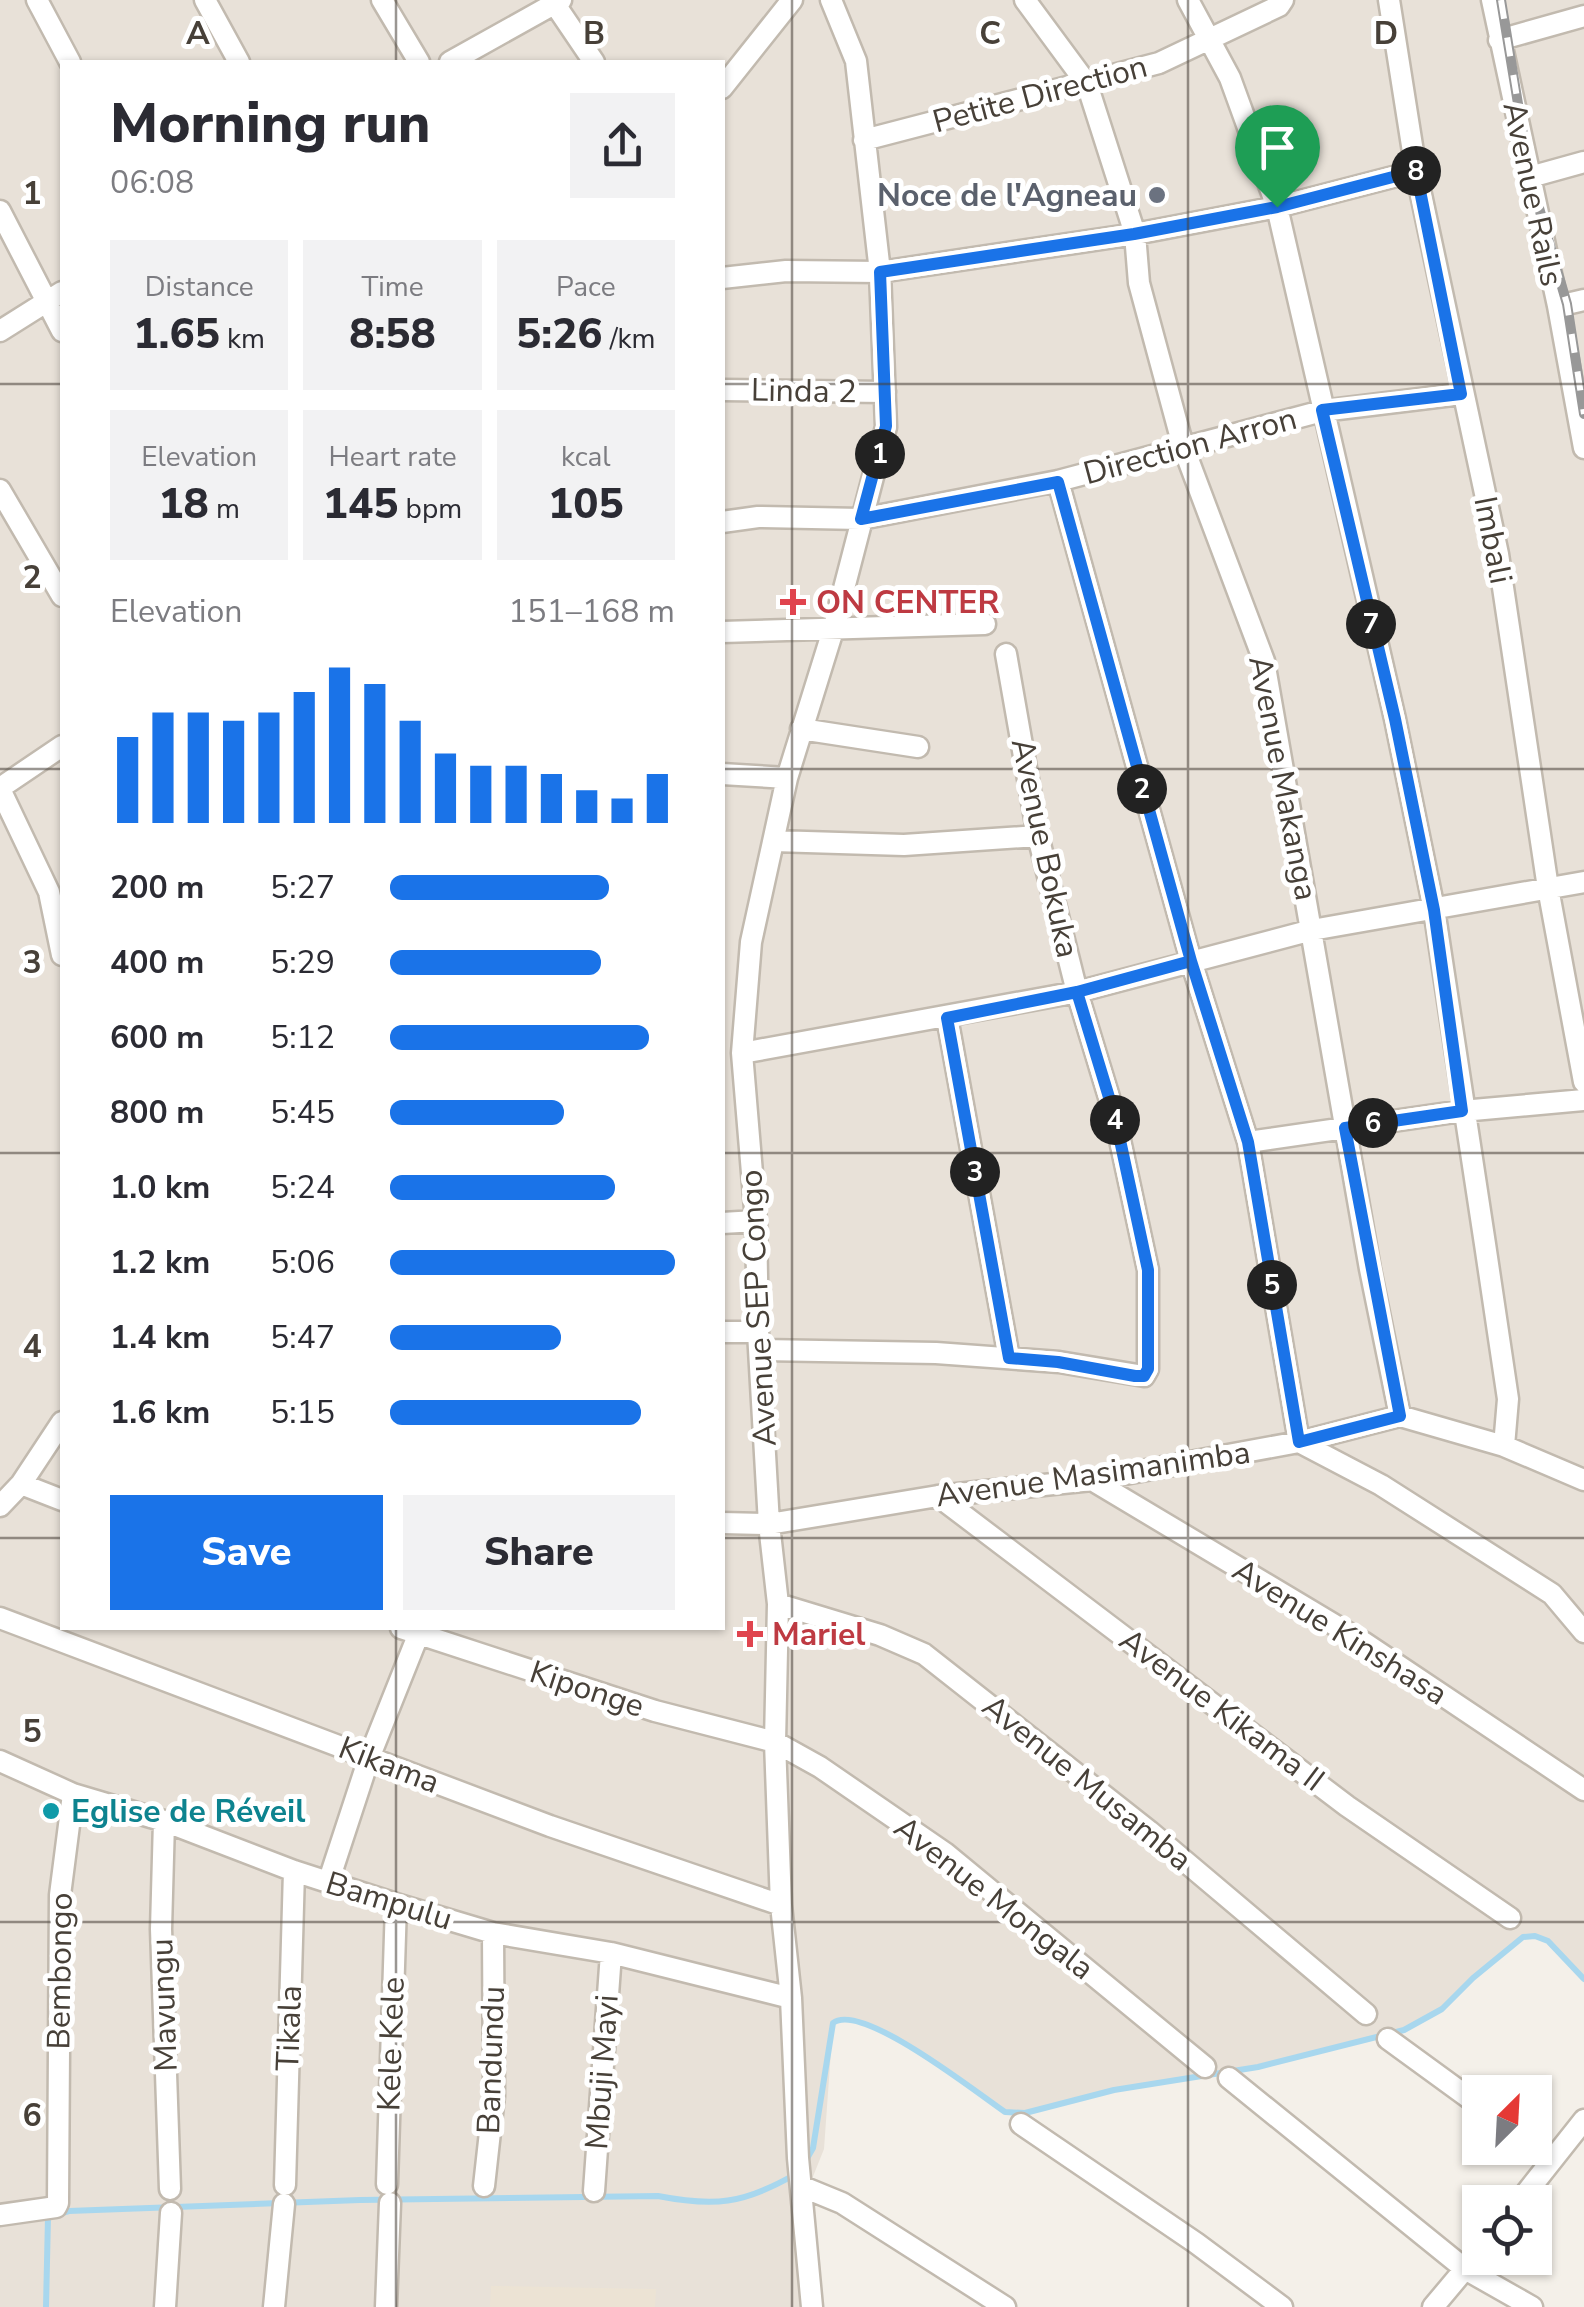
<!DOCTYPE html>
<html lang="en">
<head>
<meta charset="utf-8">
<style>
	body { margin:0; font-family:"Nunito Sans",sans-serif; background:#f2f2f3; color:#2b2b33; height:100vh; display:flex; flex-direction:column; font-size:38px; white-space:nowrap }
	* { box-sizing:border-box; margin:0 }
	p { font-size:32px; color:#7c7c81 }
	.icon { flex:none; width:55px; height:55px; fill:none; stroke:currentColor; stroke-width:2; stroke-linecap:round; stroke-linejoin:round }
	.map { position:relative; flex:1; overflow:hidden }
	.drawer { position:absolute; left:60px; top:60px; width:665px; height:1570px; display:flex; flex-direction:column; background:#fff; border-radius:0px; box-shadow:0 2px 8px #0004 }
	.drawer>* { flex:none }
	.needle { width:65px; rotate:24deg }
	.tools { position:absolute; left:1462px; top:2075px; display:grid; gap:20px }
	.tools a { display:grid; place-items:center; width:90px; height:90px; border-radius:0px; background:#fff; box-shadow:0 2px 8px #0004; font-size:50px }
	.pin { position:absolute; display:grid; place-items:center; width:85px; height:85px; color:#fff; margin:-102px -42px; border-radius:50% 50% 50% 0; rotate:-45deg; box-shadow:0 0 10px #0007 }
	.pin .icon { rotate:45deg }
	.km { position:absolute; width:50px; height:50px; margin:-25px; border-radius:50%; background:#222; color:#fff; font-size:28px; line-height:50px; text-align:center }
	.round { display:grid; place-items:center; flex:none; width:105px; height:105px; border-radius:0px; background:#f2f2f3 }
	.head { display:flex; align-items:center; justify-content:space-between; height:170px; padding:0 50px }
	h1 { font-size:55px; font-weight:800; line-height:75px }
	.metrics { display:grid; grid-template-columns:repeat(3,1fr); gap:15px; height:170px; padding:10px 50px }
	.metrics div { display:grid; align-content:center; border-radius:0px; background:#f2f2f3; text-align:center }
	.metrics b { font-size:42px; font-weight:800 }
	.metrics small { font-size:28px; font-weight:400 }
	.metrics p { font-size:28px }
	.chart { height:280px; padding:20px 50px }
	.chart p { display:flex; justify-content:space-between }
	.chart svg { width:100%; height:180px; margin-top:10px; stroke:#1a73e8; stroke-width:6 }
	.cta { display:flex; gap:20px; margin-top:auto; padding:20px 50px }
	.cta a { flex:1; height:115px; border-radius:0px; background:#1a73e8; color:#fff; font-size:40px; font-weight:800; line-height:115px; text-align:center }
	.cta a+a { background:#f2f2f3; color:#2b2b33 }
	ul { padding:0 50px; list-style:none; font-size:32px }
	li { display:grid; grid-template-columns:160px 120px 1fr; align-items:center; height:75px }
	li i { height:25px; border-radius:12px; background:#1a73e8 }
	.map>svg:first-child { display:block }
</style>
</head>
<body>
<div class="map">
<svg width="1584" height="2307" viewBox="0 0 1584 2307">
	<rect width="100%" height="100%" fill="#f4f0e9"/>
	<path fill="#e8e1d8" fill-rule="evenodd" d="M0,0h1584v1979l-36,-38 -13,-5 -12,1 -50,41 -31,31 -38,21 -146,37 -144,23 -89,23 -20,-1 -128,-85 -31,-10 -9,1 -4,5 -9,126 -18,45 7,113h-813zM62,62h660v1566h-660z"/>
	<path fill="#ece3d4" d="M491,2286l165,3 -1,18h-165z"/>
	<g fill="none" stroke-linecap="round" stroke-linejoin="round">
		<path stroke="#a8d7ee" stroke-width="6" d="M805,2162l8,-14 20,-125c28,-22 144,70 172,89l20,1 89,-23 144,-23 146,-37 38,-21 31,-31 50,-41 12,-1 13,5 36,38
			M46,2307l2,-90 21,-6 291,-11 298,-4c56,11 85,8 136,-21"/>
		<defs>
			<path id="street" d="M37,0l33,62
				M205,0l34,62
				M382,0l37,62
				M552,0l42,62
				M1025,0l62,84 48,150 4,49 44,163 81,215 106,608 30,147
				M1188,0l42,78 47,129 118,512 39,190 51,335 23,155 -4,47
				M1389,0l27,171 82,383 50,334 36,194
				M1492,0l66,306 26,142
				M1499,40l85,-24
				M450,62l111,-62
				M722,88l70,-88
				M864,140l295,-77 120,-57 4,-6
				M1530,177l54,-15
				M0,211l62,120
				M722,278l64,-7 94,1 255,-38 142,-27 139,-36
				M1558,306l26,-6
				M0,331l62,-39
				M722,390l163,2
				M1058,481l133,480 57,181 51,300 82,43 171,109 32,38
				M0,490l62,106
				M722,522l36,-5 103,2 197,-38 264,-70 139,-17
				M722,632l263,-8
				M801,729l117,18
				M722,774l65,4
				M0,788l62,-42
				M0,789l49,103 13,63
				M774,841l130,4 134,-9
				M947,1017l62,341
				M742,1053l335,-61 235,-62 272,-48
				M1248,1142l214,-31 122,-11
				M722,1223l34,-2
				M722,1332h36
				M760,1350l176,3 123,9 85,14 4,-7v-99l-33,-153 -38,-125 -39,-156 -32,-182
				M1092,1480l271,162 221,148
				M21,1484l41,16
				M938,1496l409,310 163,112
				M0,1506l21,-22 41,-62
				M722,1523l47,1 169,-28 154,-16 207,-38 101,-26 104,30 80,34
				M778,1604l102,31 44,19 225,177 217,183
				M0,1618l550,208 231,79
				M401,1628l254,83 120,31 45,25 125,86 260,214
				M0,1761l73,33 91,27 130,50 102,33 97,29 118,20 180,45
				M164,1821l-3,108 9,260
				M328,1883l41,-125 52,-130
				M1388,2039l92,67
				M1229,2078l236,191 67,38
				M1021,2124l175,119 86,64
				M387,2184l9,-280
				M285,2185l9,-314
				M484,2186l10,-90 -1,-163
				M803,2187l39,16 163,104
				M594,2191l17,-238
				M1519,2202l65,-82
				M0,2215l56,-8 2,-4 2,-308 13,-101
				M165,2307l6,-94
				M274,2307l10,-103
				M386,2307l4,-104
				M812,2307l-14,-149 -7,-160 -10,-93 -6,-163 3,-138 -9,-80 -11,-192 -2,-111 -14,-168 9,-111 36,-164 47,-151 52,-200 -6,-155 -24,-211 -25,-61
				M1433,2307l47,-56"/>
		</defs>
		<use href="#street" stroke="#c2baaf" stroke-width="25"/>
		<use href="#street" stroke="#fff" stroke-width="20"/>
		<defs>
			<path id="rail" d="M1501,0l29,177 37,127 17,110"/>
		</defs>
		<use href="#rail" stroke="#989898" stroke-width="10"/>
		<use href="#rail" stroke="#fff" stroke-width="6" stroke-dasharray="19" stroke-linecap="butt"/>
	</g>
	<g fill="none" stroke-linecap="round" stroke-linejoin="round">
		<defs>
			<path id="route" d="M1277,207l-143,27 -254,38 6,154 -25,93 197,-37 133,479 -114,31 -130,26 62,340 49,4 77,14h9l4,-7v-99l-33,-153 -38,-125 114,-31 57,181 51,300 101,-26 -55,-288 117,-17 -28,-201 -39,-191 -73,-309 139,-16 -45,-223 -139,36"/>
		</defs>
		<use href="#route" stroke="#fff" stroke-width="20"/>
		<use href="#route" stroke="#1a73e8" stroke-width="12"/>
	</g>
	<path fill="none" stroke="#474038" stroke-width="2.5" stroke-opacity="0.55" d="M396,0v62M792,0v2307M1188,0v2307M0,384h62M722,384h862M0,769h62M722,769h862M0,1153h62M722,1153h862M0,1538h62M722,1538h862M396,1628v679M0,1922h1584"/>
	<circle fill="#6b7280" stroke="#fff" stroke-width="4" cx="1157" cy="195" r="10"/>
	<g fill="#e0444e" stroke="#fff" stroke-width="4">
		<path d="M788 587h10v10h10v10h-10v10h-10v-10h-10v-10h10z"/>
		<path d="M745 1619h10v10h10v10h-10v10h-10v-10h-10v-10h10z"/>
	</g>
	<circle fill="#0f9aa8" stroke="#fff" stroke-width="4" cx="51" cy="1811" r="10"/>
	<g text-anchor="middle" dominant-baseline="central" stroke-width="10" stroke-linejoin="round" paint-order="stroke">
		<g font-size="32" fill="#474038" stroke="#fff">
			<text transform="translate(1040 94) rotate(-15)">Petite Direction</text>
			<text transform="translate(1533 194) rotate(78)">Avenue Rails</text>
			<text transform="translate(804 391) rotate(1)">Linda 2</text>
			<text transform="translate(1190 446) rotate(-15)">Direction Arron</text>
			<text transform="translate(1493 540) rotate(79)">Imbali</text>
			<text transform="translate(1283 778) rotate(79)">Avenue Makanga</text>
			<text transform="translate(1045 848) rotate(78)">Avenue Bokuka</text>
			<text transform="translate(758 1308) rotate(-93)">Avenue SEP Congo</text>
			<text transform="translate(1093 1474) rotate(-8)">Avenue Masimanimba</text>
			<text transform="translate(1340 1632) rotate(32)">Avenue Kinshasa</text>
			<text transform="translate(587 1689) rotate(18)">Kiponge</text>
			<text transform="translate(1222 1710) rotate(37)">Avenue Kikama II</text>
			<text transform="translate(389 1765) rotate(21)">Kikama</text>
			<text transform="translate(1087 1783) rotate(39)">Avenue Musamba</text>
			<text transform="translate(994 1898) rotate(38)">Avenue Mongala</text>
			<text transform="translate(389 1901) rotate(17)">Bampulu</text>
			<text transform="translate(60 1971) rotate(-89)">Bembongo</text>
			<text transform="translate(164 2005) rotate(-92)">Mavungu</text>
			<text transform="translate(289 2028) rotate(-88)">Tikala</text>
			<text transform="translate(391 2044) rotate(-88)">Kele Kele</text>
			<text transform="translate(491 2060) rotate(-88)">Bandundu</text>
			<text transform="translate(602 2072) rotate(-86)">Mbuji Mayi</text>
		</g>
		<g font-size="32" font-weight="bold" fill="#5b616d" stroke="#fff" text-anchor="end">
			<text x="1137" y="195">Noce de l'Agneau</text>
		</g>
		<g font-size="32" font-weight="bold" fill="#be3a42" stroke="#fff" text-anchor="start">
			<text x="816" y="602">ON CENTER</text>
			<text x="772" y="1634">Mariel</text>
		</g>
		<g font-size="32" font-weight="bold" fill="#0d838f" stroke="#fff" text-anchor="start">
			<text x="71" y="1811">Eglise de Réveil</text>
		</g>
	</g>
	<g font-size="32" text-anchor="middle" font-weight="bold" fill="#474038" stroke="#fff" stroke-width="10" stroke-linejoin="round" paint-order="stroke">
		<text x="198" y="44">A</text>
		<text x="594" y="44">B</text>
		<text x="990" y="44">C</text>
		<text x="1386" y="44">D</text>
		<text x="32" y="204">1</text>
		<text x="32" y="588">2</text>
		<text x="32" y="973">3</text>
		<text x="32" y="1357">4</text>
		<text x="32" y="1742">5</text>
		<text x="32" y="2126">6</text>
	</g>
</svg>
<div class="tools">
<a><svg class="needle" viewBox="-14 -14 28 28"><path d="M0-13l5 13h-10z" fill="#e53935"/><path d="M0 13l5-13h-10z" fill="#7c7c81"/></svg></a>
<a><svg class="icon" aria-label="locate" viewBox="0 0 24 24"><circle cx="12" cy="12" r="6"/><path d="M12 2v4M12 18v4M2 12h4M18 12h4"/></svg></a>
</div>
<div class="pin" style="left:1277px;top:207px;background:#1e9e55"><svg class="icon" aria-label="arrive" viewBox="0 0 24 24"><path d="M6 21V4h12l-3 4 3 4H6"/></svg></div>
<b class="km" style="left:880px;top:454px">1</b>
<b class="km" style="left:1142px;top:789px">2</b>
<b class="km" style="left:975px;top:1172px">3</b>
<b class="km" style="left:1115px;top:1120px">4</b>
<b class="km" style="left:1272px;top:1285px">5</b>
<b class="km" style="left:1373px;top:1123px">6</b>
<b class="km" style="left:1371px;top:624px">7</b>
<b class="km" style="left:1416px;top:171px">8</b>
<section class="drawer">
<div class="head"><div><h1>Morning run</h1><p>06:08</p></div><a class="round"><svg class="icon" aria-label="share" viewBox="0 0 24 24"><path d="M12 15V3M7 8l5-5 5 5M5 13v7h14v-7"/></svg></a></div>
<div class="metrics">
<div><p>Distance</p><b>1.65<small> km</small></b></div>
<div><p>Time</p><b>8:58</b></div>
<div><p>Pace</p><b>5:26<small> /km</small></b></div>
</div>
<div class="metrics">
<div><p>Elevation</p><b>18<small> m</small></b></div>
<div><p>Heart rate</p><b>145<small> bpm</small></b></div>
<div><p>kcal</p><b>105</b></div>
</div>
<div class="chart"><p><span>Elevation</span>151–168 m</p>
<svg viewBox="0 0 160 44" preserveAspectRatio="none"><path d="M5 44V23M15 44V17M25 44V17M35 44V19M45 44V17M55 44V12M65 44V6M75 44V10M85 44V19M95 44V27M105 44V30M115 44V30M125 44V32M135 44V36M145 44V38M155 44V32"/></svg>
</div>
<ul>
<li><b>200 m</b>5:27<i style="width:77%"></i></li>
<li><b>400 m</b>5:29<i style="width:74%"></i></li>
<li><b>600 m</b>5:12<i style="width:91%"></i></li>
<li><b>800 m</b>5:45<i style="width:61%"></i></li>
<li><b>1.0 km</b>5:24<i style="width:79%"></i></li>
<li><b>1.2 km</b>5:06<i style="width:100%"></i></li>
<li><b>1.4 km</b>5:47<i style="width:60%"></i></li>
<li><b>1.6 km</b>5:15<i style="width:88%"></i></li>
</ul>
<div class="cta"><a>Save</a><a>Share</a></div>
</section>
</div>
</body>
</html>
